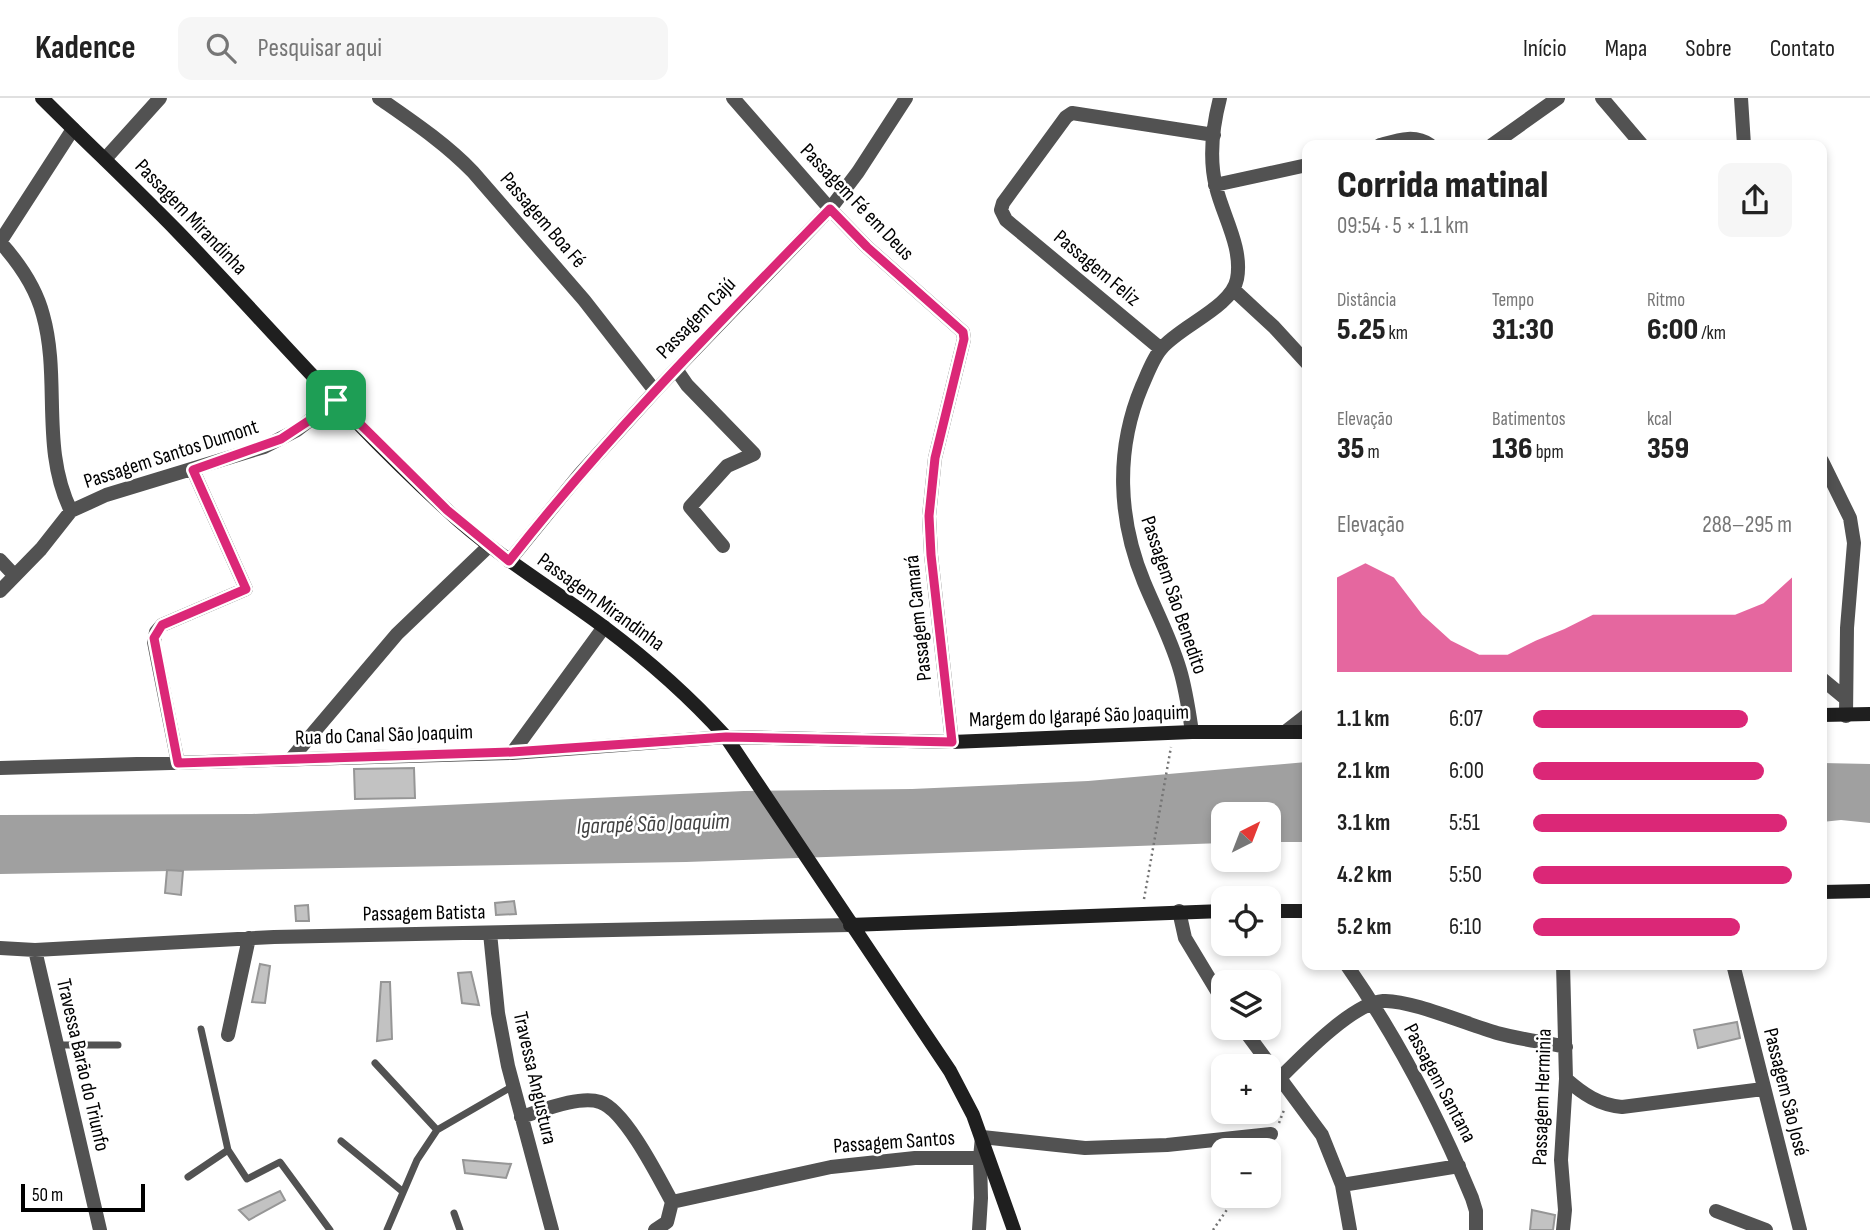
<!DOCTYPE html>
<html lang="pt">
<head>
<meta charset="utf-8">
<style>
	body { margin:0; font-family:"Sofia Sans Condensed",sans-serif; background:#f6f6f6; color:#222; height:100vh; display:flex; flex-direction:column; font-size:26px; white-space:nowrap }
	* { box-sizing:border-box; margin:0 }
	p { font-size:23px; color:#767676 }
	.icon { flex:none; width:38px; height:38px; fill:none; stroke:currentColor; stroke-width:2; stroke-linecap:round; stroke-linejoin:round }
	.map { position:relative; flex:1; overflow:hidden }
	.panel { position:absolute; left:1302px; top:42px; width:525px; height:830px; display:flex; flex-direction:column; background:#fff; border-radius:14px; box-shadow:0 4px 10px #0003 }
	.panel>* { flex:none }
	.needle { width:46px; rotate:42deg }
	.controls { position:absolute; left:1211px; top:704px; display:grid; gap:14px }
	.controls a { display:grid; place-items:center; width:70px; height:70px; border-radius:14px; background:#fff; box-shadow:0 4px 10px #0003; font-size:35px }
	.scale { position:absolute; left:21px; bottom:18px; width:124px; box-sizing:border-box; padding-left:7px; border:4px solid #000; border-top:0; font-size:19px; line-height:24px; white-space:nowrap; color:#000; -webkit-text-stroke:5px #fff; paint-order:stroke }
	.pin { position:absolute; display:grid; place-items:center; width:60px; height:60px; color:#fff; margin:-30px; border-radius:14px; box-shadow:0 4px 10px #0006 }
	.round { display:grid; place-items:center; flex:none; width:74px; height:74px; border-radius:14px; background:#f6f6f6 }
	.head { display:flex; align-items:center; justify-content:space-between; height:119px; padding:0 35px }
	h1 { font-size:38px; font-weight:800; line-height:52px }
	.metrics { display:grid; grid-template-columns:repeat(3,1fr); gap:10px; height:119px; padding:7px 35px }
	.metrics div { display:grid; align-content:center }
	.metrics b { font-size:30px; font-weight:800 }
	.metrics small { font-size:19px; font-weight:400 }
	.metrics p { font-size:19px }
	.chart { height:196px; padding:14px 35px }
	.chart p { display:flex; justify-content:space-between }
	.chart svg { width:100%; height:126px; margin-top:7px; fill:#db2777; opacity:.7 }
	ul { padding:0 35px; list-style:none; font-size:23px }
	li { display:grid; grid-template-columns:112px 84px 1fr; align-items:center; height:52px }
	li i { height:18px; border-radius:9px; background:#db2777 }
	header { display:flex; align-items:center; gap:42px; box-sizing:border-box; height:98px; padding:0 35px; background:#fff; border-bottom:2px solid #e0e0e0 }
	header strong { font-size:33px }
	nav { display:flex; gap:38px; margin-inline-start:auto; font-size:24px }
	.search { width:490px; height:63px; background:#f6f6f6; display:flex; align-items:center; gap:18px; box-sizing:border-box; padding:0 24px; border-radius:14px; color:#767676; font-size:26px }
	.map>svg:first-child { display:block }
</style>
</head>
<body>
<header>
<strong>Kadence</strong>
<div class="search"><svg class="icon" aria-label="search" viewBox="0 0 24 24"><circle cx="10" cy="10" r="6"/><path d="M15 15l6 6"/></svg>Pesquisar aqui</div>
<nav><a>Início</a><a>Mapa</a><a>Sobre</a><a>Contato</a></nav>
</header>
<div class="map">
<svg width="1870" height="1132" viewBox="0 0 1870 1132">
	<rect width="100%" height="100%" fill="#fff"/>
	<path fill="#a0a0a0" d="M1307,664v80h-38v-28h-46v29l-537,19 -686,12v-59l252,-1 492,-23 168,-2 176,-8z
		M1822,665l48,1v59l-29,-3 -19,2z"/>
	<path fill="#c2c2c2" stroke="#969696" stroke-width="2" d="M414,670l1,30 -60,1 -1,-30z
		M167,772l16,1 -2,24 -16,-2z
		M514,803l2,13 -20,1 -1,-12z
		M308,807l1,16h-13l-1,-15z
		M260,866l10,2 -5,37 -13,-1z
		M471,874l8,33 -17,-2 -4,-30z
		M381,884h9l2,57 -15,2z
		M1737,924l3,16 -42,10 -4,-18z
		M463,1062l48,4 -5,14 -41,-5z
		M280,1093l5,9 -36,20 -10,-10z
		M1532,1112l23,5 -2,15h-23z"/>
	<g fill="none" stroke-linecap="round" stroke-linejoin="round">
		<path stroke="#747474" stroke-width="2.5" stroke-dasharray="2 3.5" stroke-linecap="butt" d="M1144,801l27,-152
			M1279,1025l5,-13
			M1213,1132l24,-35"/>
		<path stroke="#525252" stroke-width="7" d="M58,947h60
			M375,965l62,67
			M341,1043l61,50
			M228,1052l19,29 33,-17 50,68
			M188,1079l40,-27 -27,-121
			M454,1115l6,17
			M387,1132l30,-70 20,-30 76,-44"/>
		<path stroke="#525252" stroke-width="14" d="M379,0c33,23 66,45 94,74l111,128 71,91
			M733,0l97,111 37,38 96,85 1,7 -29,119 -6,58 2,39 21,187
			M1602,0l40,47
			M1741,0l3,47
			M1380,47c18,-5 35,-11 50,0
			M1492,47l66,-47
			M105,61l55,-61
			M1215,87l92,-20
			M0,144c19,21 36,46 43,73 18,64 -3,133 28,196
			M0,144l73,-113
			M1235,193l39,36 33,36
			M1161,251l-155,-129 -5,-10 2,-7 63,-86 6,-4 142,22
			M676,271l11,16 67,69 -27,12 -37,41 33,39
			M1822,363l28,57 4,25 -7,85 -1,88
			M0,462l15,16
			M509,463l71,-87 75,-83 175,-182 28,-37 48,-74
			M0,493l41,-42 30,-38 35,-16 158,-48 33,-17 39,-30
			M1822,581l23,19
			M1192,634c-3,-20 -6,-42 -12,-62 -9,-31 -24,-59 -36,-88 -26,-63 -29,-132 -2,-196 5,-11 11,-28 19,-37 19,-23 71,-42 76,-70 6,-31 -14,-63 -21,-92 -7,-28 -3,-62 4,-89
			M1285,634l22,-17
			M512,655l92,-126
			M291,661l106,-125 92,-88
			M178,665l-24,-121 2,-10 6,-7 84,-36 -53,-119
			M0,670l512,-15 214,-16
			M1179,813l6,27 38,63
			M490,835l8,80 10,53 44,164
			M0,850l35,2 239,-13 576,-12
			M35,852l65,280
			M1346,866c51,73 92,152 126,234l4,13v19
			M1563,866l3,115 -5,81 4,50 -2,20
			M1733,866l67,266
			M1242,929l80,108 20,50 8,45
			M228,937l21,-97
			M1280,980c21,-21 73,-75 103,-77 25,-2 86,24 114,32 22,6 46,9 69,14
			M1566,981c17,15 33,26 56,28l141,-18
			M521,1019c20,-6 58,-22 79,-15 25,8 59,76 72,100l-5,20 -12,8
			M1342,1087l117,-19
			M672,1104l159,-35 84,-9h65l2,-21 103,11 82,-3 104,-11
			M1716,1113l50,19
			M979,1132l2,-32 -1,-40"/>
		<path stroke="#1f1f1f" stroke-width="14" d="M42,0c45,45 91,88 136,134 89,92 173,191 269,278 48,45 105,78 157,117 44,33 85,69 122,110l224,334 23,44 41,115
			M1822,617l48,-1
			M726,639l226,5 240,-10h115
			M1822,794l48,-1
			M1269,813h38
			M850,827l373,-14"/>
	</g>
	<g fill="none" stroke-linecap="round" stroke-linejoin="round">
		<defs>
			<path id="route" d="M830,111l37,38 96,85 1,7 -29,119 -6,58 2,39 21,187 -226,-5 -214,15 -334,11 -24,-125 8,-13 84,-36 -53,-119 88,-31 35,-23 20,-16 111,110 62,51c98,-125 210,-238 321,-352z"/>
		</defs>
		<use href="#route" stroke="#fff" stroke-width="14"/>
		<use href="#route" stroke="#db2777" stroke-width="9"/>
	</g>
	<g text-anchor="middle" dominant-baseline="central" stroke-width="5" stroke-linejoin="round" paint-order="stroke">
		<g font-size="21" fill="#000" stroke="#fff">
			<text transform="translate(857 104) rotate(46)">Passagem Fé em Deus</text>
			<text transform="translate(191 119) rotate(46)">Passagem Mirandinha</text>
			<text transform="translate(543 122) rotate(49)">Passagem Boa Fé</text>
			<text transform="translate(1097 170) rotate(40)">Passagem Feliz</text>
			<text transform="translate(696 220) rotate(-46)">Passagem Cajú</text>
			<text transform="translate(171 356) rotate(-18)">Passagem Santos Dumont</text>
			<text transform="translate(1174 497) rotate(71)">Passagem São Benedito</text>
			<text transform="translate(601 504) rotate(36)">Passagem Mirandinha</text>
			<text transform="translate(918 520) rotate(-96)">Passagem Camará</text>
			<text transform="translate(1079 618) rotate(-2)">Margem do Igarapé São Joaquim</text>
			<text transform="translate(384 637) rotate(-2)">Rua do Canal São Joaquim</text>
			<text transform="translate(424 815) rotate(-1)">Passagem Batista</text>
			<text transform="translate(83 967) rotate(77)">Travessa Barão do Triunfo</text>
			<text transform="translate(535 980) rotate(77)">Travessa Angustura</text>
			<text transform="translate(1440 985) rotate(62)">Passagem Santana</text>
			<text transform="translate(1786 994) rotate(76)">Passagem São José</text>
			<text transform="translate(1542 999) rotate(-88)">Passagem Herminia</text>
			<text transform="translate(894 1044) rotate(-4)">Passagem Santos</text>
		</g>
		<g font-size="23" font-style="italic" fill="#414141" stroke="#fff">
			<text transform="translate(653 726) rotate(-2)">Igarapé São Joaquim</text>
		</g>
	</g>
</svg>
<div class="controls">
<a><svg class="needle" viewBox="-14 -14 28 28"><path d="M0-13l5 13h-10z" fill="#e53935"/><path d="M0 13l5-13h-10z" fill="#767676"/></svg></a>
<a><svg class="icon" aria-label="locate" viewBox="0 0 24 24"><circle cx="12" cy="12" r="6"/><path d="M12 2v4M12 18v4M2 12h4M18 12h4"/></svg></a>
<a><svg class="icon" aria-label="layers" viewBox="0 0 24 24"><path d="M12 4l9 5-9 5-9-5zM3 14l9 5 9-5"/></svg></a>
<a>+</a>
<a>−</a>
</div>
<div class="scale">50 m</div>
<div class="pin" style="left:336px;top:302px;background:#1e9e55"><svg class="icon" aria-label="arrive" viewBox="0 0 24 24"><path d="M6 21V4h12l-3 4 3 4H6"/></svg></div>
<section class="panel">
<div class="head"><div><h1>Corrida matinal</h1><p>09:54 · 5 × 1.1 km</p></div><a class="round"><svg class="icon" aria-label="share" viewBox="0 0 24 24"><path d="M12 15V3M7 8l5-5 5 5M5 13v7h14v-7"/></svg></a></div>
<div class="metrics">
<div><p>Distância</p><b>5.25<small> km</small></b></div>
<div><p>Tempo</p><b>31:30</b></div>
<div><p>Ritmo</p><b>6:00<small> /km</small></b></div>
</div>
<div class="metrics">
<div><p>Elevação</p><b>35<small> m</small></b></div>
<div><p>Batimentos</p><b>136<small> bpm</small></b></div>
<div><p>kcal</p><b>359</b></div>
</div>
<div class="chart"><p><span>Elevação</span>288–295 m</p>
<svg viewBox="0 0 160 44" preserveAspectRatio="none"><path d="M0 44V11L10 6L20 11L30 24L40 33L50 38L60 38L70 33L80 29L90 24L100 24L110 24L120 24L130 24L140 24L150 20L160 11V44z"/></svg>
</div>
<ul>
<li><b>1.1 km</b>6:07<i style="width:83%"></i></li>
<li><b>2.1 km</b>6:00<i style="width:89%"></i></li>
<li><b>3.1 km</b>5:51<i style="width:98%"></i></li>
<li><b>4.2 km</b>5:50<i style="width:100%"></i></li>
<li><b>5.2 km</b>6:10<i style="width:80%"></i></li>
</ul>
</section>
</div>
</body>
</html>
